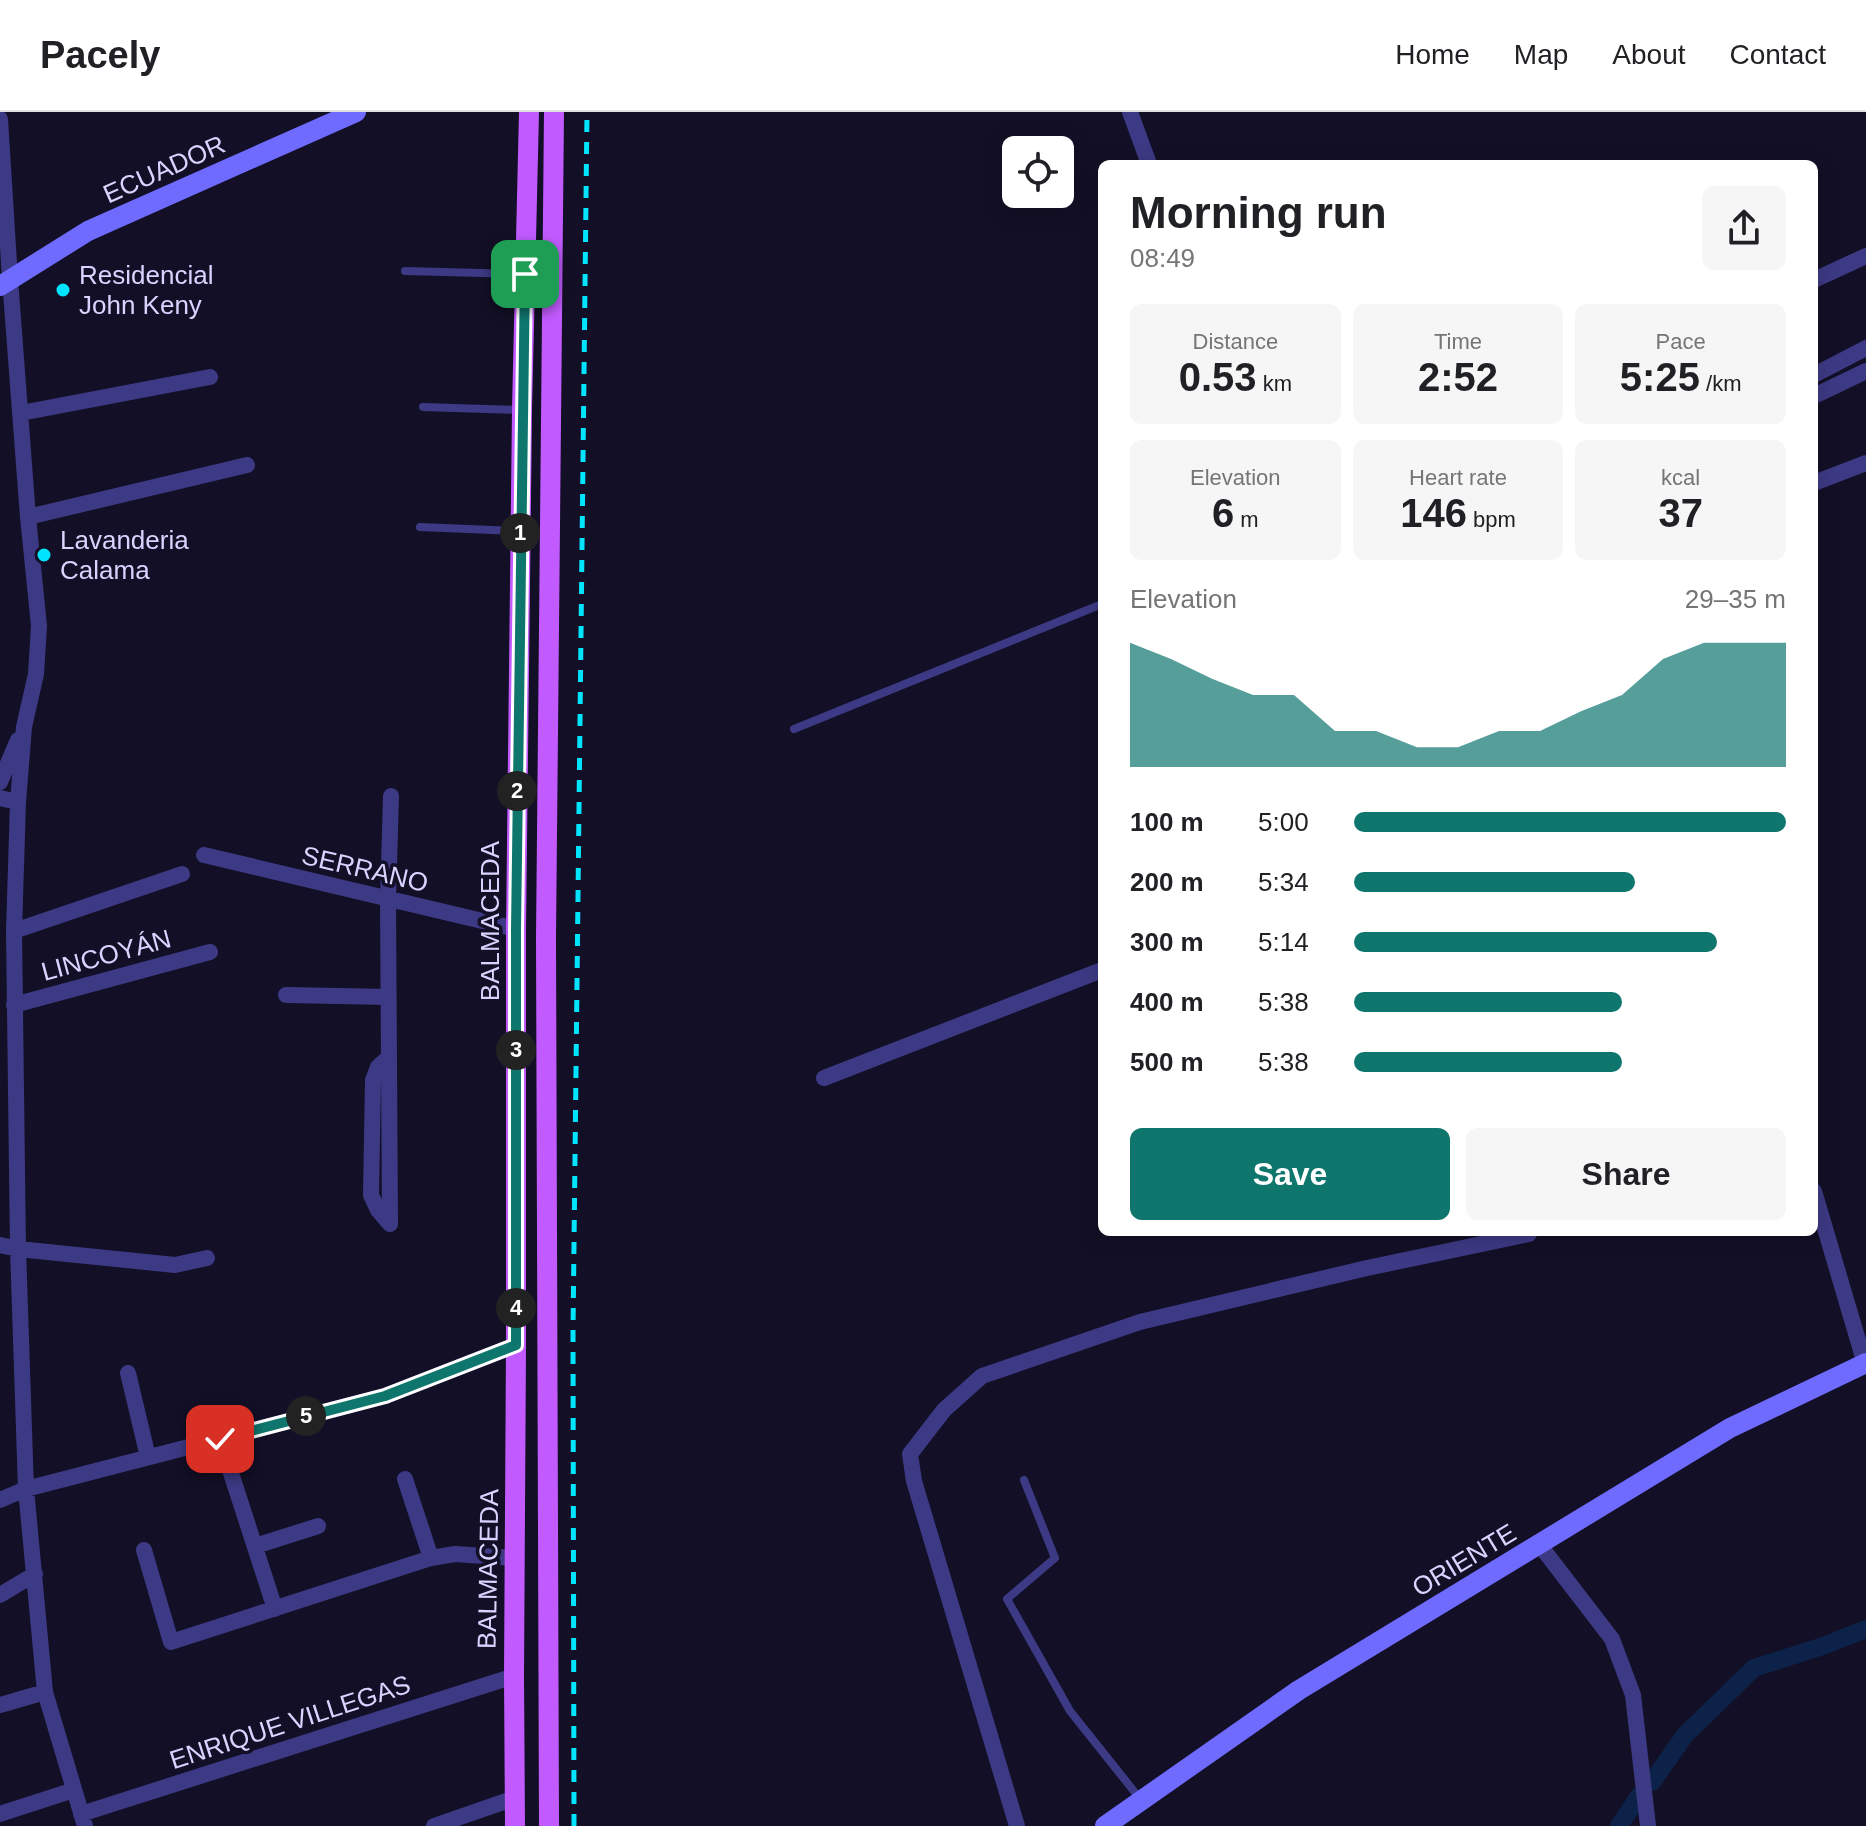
<!DOCTYPE html>
<html lang="en">
<head>
<meta charset="utf-8">
<style>
	body { margin:0; font-family:Arial,sans-serif; background:#f6f6f6; color:#202124; height:100vh; display:flex; flex-direction:column; font-size:30px; white-space:nowrap }
	* { box-sizing:border-box; margin:0 }
	p { font-size:26px; color:#757577 }
	.icon { flex:none; width:44px; height:44px; fill:none; stroke:currentColor; stroke-width:2; stroke-linecap:round; stroke-linejoin:round }
	.map { position:relative; flex:1; overflow:hidden }
	.side { position:absolute; left:1098px; top:48px; width:720px; height:1076px; display:flex; flex-direction:column; background:#fff; border-radius:12px; box-shadow:0 4px 20px #0003 }
	.side>* { flex:none }
	.tools { position:absolute; left:1002px; top:24px; display:grid; gap:16px }
	.tools a { display:grid; place-items:center; width:72px; height:72px; border-radius:12px; background:#fff; box-shadow:0 4px 20px #0003; font-size:40px }
	.pin { position:absolute; display:grid; place-items:center; width:68px; height:68px; color:#fff; margin:-34px; border-radius:16px; box-shadow:0 4px 12px #0006 }
	.km { position:absolute; width:40px; height:40px; margin:-20px; border-radius:50%; background:#222; color:#fff; font-size:22px; line-height:40px; text-align:center }
	.round { display:grid; place-items:center; flex:none; width:84px; height:84px; border-radius:12px; background:#f6f6f6 }
	.headline { display:flex; align-items:center; justify-content:space-between; height:136px; padding:0 32px }
	h1 { font-size:44px; font-weight:700; line-height:60px }
	.stats { display:grid; grid-template-columns:repeat(3,1fr); gap:12px; height:136px; padding:8px 32px }
	.stats div { display:grid; align-content:center; border-radius:12px; background:#f6f6f6; text-align:center }
	.stats b { font-size:40px; font-weight:700 }
	.stats small { font-size:22px; font-weight:400 }
	.stats p { font-size:22px }
	.chart { height:224px; padding:16px 32px }
	.chart p { display:flex; justify-content:space-between }
	.chart svg { width:100%; height:144px; margin-top:8px; fill:#0f766e; opacity:.7 }
	.cta { display:flex; gap:16px; margin-top:auto; padding:16px 32px }
	.cta a { flex:1; height:92px; border-radius:12px; background:#0f766e; color:#fff; font-size:32px; font-weight:700; line-height:92px; text-align:center }
	.cta a+a { background:#f6f6f6; color:#202124 }
	ul { padding:0 32px; list-style:none; font-size:26px }
	li { display:grid; grid-template-columns:128px 96px 1fr; align-items:center; height:60px }
	li i { height:20px; border-radius:10px; background:#0f766e }
	header { display:flex; align-items:center; gap:48px; box-sizing:border-box; height:112px; padding:0 40px; background:#fff; border-bottom:2px solid #e0e0e0 }
	header strong { font-size:38px }
	nav { display:flex; gap:44px; margin-inline-start:auto; font-size:28px }
	.map>svg:first-child { display:block }
</style>
</head>
<body>
<header>
<strong>Pacely</strong>
<nav><a>Home</a><a>Map</a><a>About</a><a>Contact</a></nav>
</header>
<div class="map">
<svg width="1866" height="1714" viewBox="0 0 1866 1714">
	<rect width="100%" height="100%" fill="#130f26"/>
	<g fill="none" stroke-linecap="round" stroke-linejoin="round">
		<path stroke="#0c2248" stroke-width="18" d="M1652,1670l33,-47 69,-67 69,-22 43,-17
			M1619,1714l20,-30"/>
		<path stroke="#3d3a85" stroke-width="8" d="M405,159l119,3
			M423,295l99,3
			M420,415l99,4
			M794,617l308,-125
			M1024,1368l31,78 -48,41 63,112 71,89"/>
		<path stroke="#3d3a85" stroke-width="16" d="M1130,0l19,52
			M0,7l10,160 18,238 11,109 -3,48 -12,53 -6,75 -4,129 4,318 8,240 19,203 40,134
			M1814,168l52,-24
			M1814,263l52,-27
			M1814,284l52,-25
			M21,301l189,-36
			M1814,371l52,-20
			M28,405l219,-52
			M0,670l18,-42
			M0,686l18,4
			M204,743l312,74
			M14,819l168,-57
			M286,883l102,2
			M14,893l196,-53
			M388,946l-10,9 -5,13 -2,115 7,15 12,14
			M824,966l278,-108
			M1814,1079l51,173
			M390,1112l-2,-324 3,-104
			M0,1133l18,4 157,16 32,-7
			M128,1261l20,84
			M220,1327l55,170
			M0,1388l26,-11 359,-93 131,-51
			M1539,1432l73,95 21,56 15,131
			M255,1434l63,-20
			M144,1438l27,92 260,-84 -26,-79
			M431,1446l24,-4 60,4
			M0,1483l35,-21
			M0,1593l45,-13
			M0,1702l74,-24
			M81,1702l433,-138
			M434,1714l81,-28
			M1017,1714l-103,-345 -4,-27 34,-44 38,-34 158,-54 227,-54 162,-34"/>
		<path stroke="#6f6bff" stroke-width="20" d="M0,174l88,-55 268,-119
			M1105,1714l194,-136 431,-262 136,-65"/>
		<path stroke="#c25bff" stroke-width="20" d="M515,1714l-1,-150 2,-331v-416l6,-519 7,-298
			M549,1714l-3,-889 8,-825"/>
		<path stroke="#00e5ff" stroke-width="5" stroke-dasharray="12 10" stroke-linecap="butt" d="M574,1714l-1,-495 14,-1219"/>
	</g>
	<g fill="none" stroke-linecap="round" stroke-linejoin="round">
		<defs>
			<path id="route" d="M220,1327l165,-43 131,-51v-416l9,-655"/>
		</defs>
		<use href="#route" stroke="#fff" stroke-width="16"/>
		<use href="#route" stroke="#0f766e" stroke-width="10"/>
	</g>
	<g fill="#00e5ff" stroke="#130f26" stroke-width="3">
		<circle cx="63" cy="178" r="8"/>
		<circle cx="44" cy="443" r="8"/>
	</g>
	<g text-anchor="middle" dominant-baseline="central" stroke-width="7" stroke-linejoin="round" paint-order="stroke">
		<g font-size="26" fill="#d9d4ff" stroke="#130f26">
			<text transform="translate(164 57) rotate(-24)">ECUADOR</text>
			<text transform="translate(365 757) rotate(13)">SERRANO</text>
			<text transform="translate(490 809) rotate(-90)">BALMACEDA</text>
			<text transform="translate(106 843) rotate(-15)">LINCOYÁN</text>
			<text transform="translate(1464 1448) rotate(-31)">ORIENTE</text>
			<text transform="translate(488 1457) rotate(-89)">BALMACEDA</text>
			<text transform="translate(290 1610) rotate(-18)">ENRIQUE VILLEGAS</text>
		</g>
		<g font-size="26" fill="#d9d4ff" stroke="#130f26" text-anchor="start">
			<text x="79" y="163">Residencial<tspan x="79" dy="30">John Keny</tspan></text>
			<text x="60" y="428">Lavanderia<tspan x="60" dy="30">Calama</tspan></text>
		</g>
	</g>
</svg>
<div class="tools">
<a><svg class="icon" aria-label="locate" viewBox="0 0 24 24"><circle cx="12" cy="12" r="6"/><path d="M12 2v4M12 18v4M2 12h4M18 12h4"/></svg></a>
</div>
<div class="pin" style="left:525px;top:162px;background:#1e9e55"><svg class="icon" aria-label="arrive" viewBox="0 0 24 24"><path d="M6 21V4h12l-3 4 3 4H6"/></svg></div>
<div class="pin" style="left:220px;top:1327px;background:#d93025"><svg class="icon" aria-label="check" viewBox="0 0 24 24"><path d="M5 12l5 5 9-10"/></svg></div>
<b class="km" style="left:520px;top:421px">1</b>
<b class="km" style="left:517px;top:679px">2</b>
<b class="km" style="left:516px;top:938px">3</b>
<b class="km" style="left:516px;top:1196px">4</b>
<b class="km" style="left:306px;top:1304px">5</b>
<section class="side">
<div class="headline"><div><h1>Morning run</h1><p>08:49</p></div><a class="round"><svg class="icon" aria-label="share" viewBox="0 0 24 24"><path d="M12 15V3M7 8l5-5 5 5M5 13v7h14v-7"/></svg></a></div>
<div class="stats">
<div><p>Distance</p><b>0.53<small> km</small></b></div>
<div><p>Time</p><b>2:52</b></div>
<div><p>Pace</p><b>5:25<small> /km</small></b></div>
</div>
<div class="stats">
<div><p>Elevation</p><b>6<small> m</small></b></div>
<div><p>Heart rate</p><b>146<small> bpm</small></b></div>
<div><p>kcal</p><b>37</b></div>
</div>
<div class="chart"><p><span>Elevation</span>29–35 m</p>
<svg viewBox="0 0 160 44" preserveAspectRatio="none"><path d="M0 44V6L10 11L20 17L30 22L40 22L50 33L60 33L70 38L80 38L90 33L100 33L110 27L120 22L130 11L140 6L150 6L160 6V44z"/></svg>
</div>
<ul>
<li><b>100 m</b>5:00<i style="width:100%"></i></li>
<li><b>200 m</b>5:34<i style="width:65%"></i></li>
<li><b>300 m</b>5:14<i style="width:84%"></i></li>
<li><b>400 m</b>5:38<i style="width:62%"></i></li>
<li><b>500 m</b>5:38<i style="width:62%"></i></li>
</ul>
<div class="cta"><a>Save</a><a>Share</a></div>
</section>
</div>
</body>
</html>
